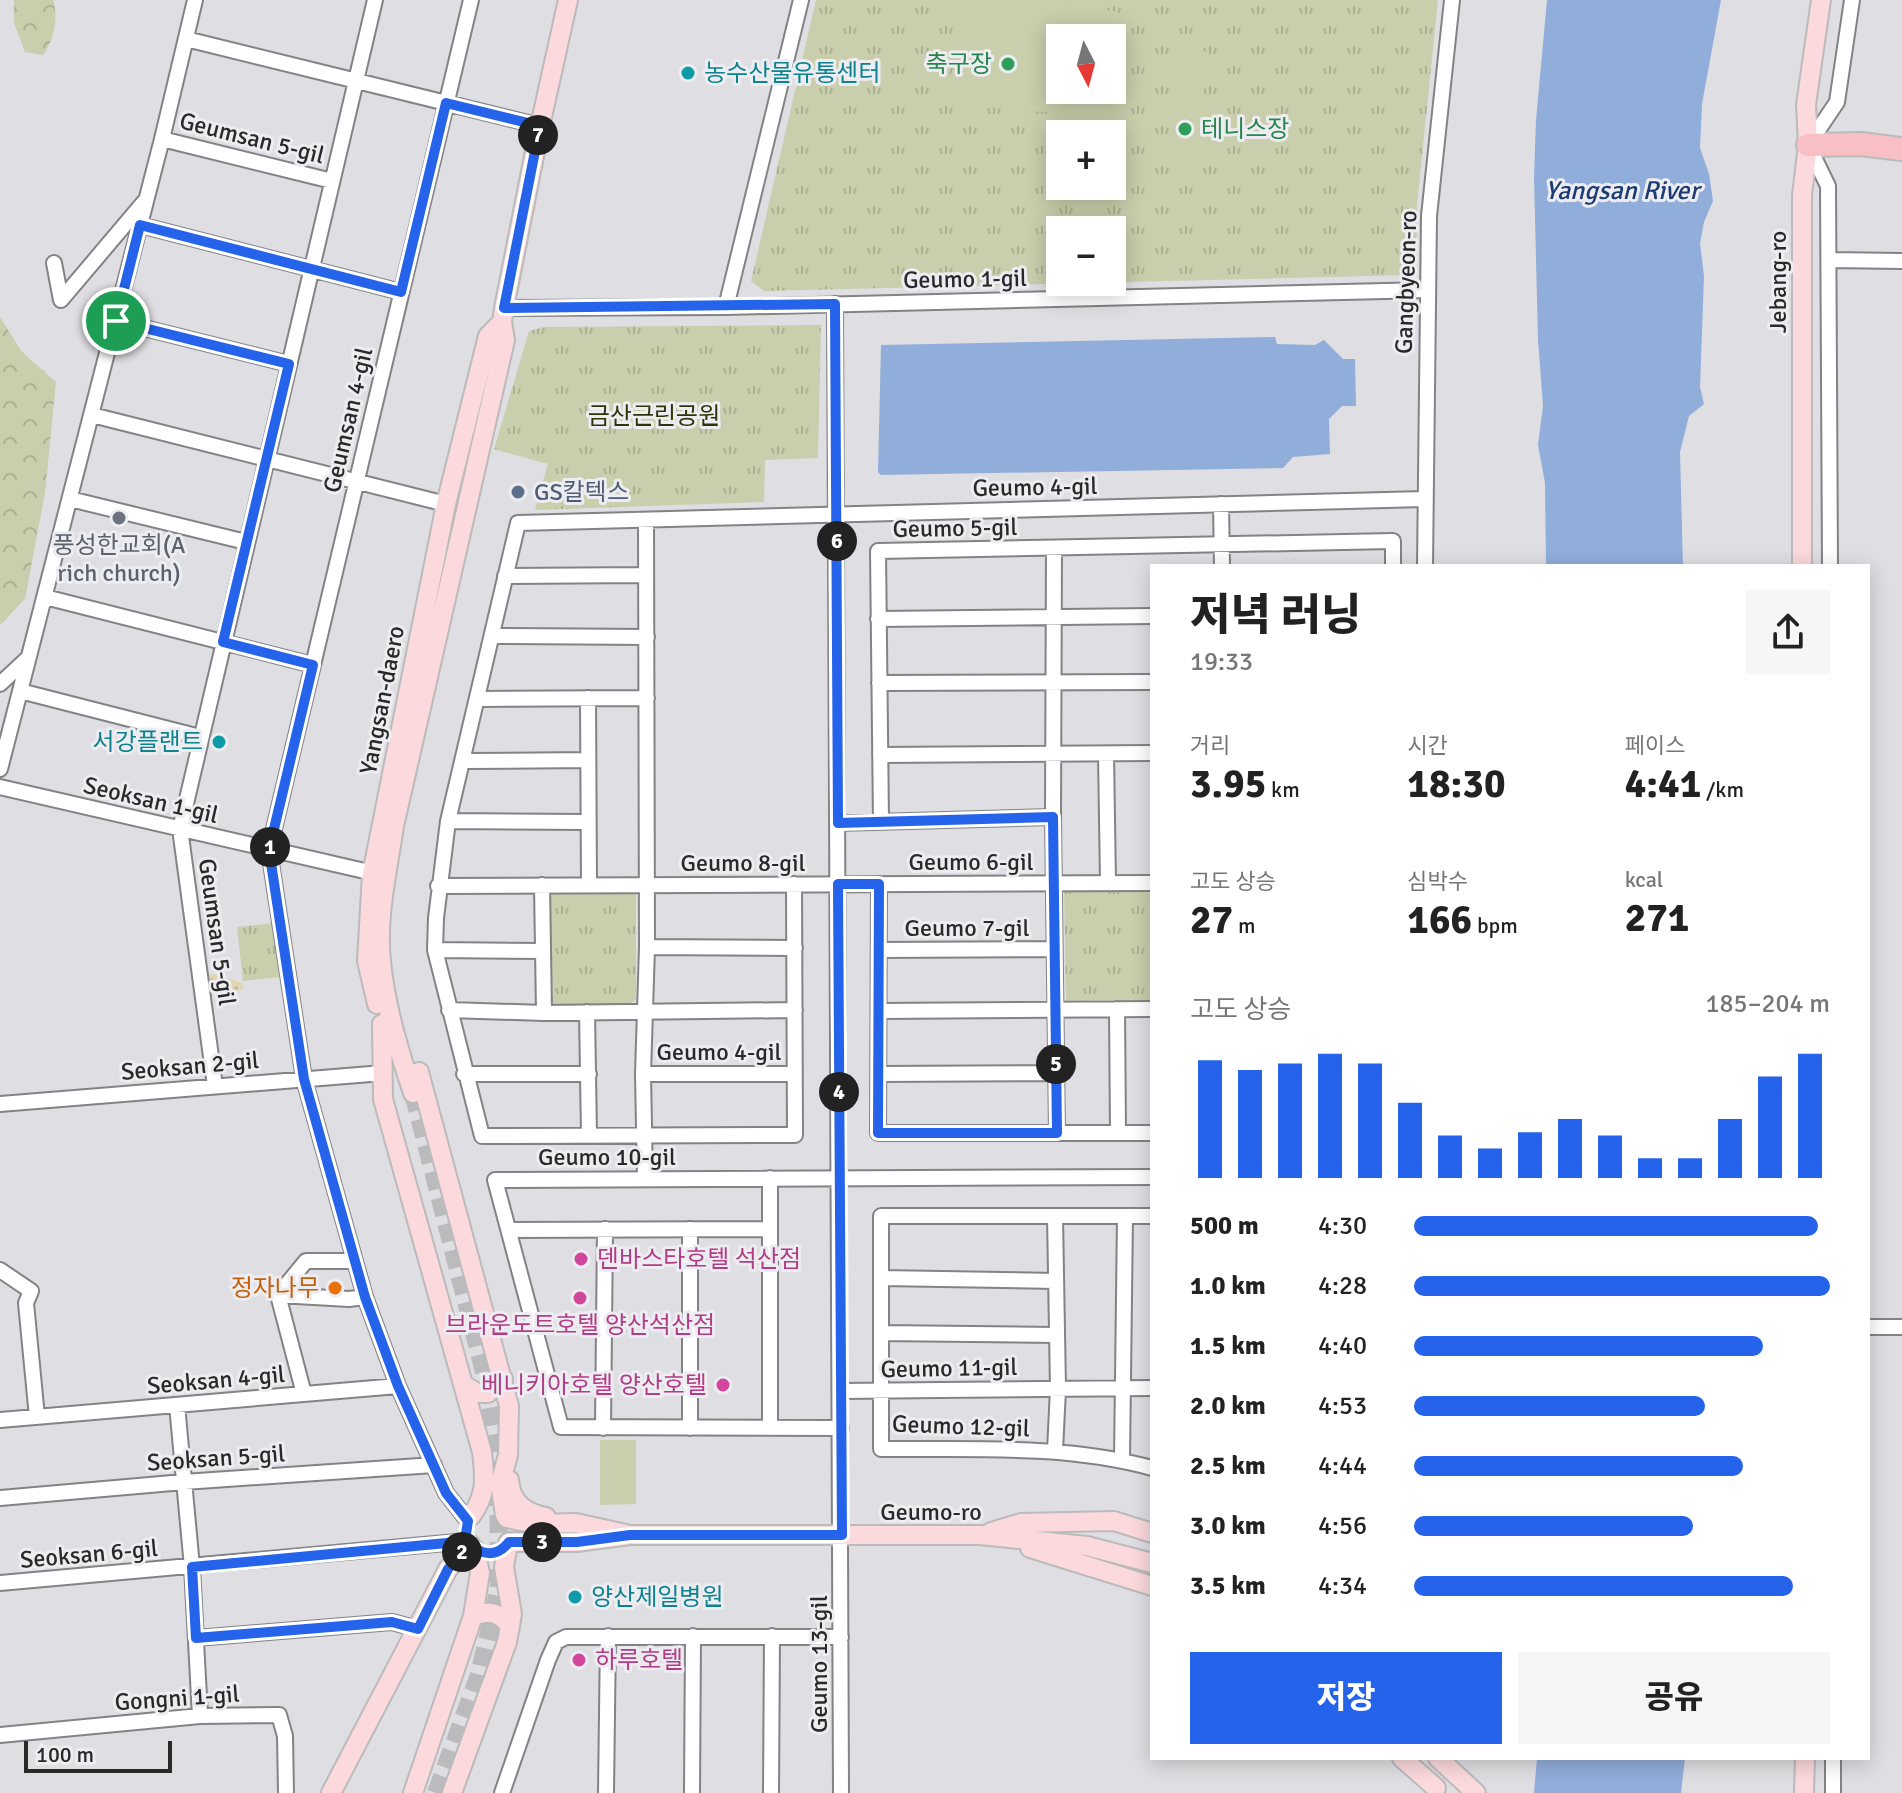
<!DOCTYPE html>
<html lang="ko">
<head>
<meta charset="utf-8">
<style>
	body { margin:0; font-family:Signika,"Noto Sans KR",sans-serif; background:#f6f6f6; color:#222; height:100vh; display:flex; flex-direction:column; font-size:30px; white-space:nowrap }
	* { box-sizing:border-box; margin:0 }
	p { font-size:26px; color:#767676 }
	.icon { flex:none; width:44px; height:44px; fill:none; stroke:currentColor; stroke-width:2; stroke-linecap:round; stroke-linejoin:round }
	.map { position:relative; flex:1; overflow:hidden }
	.drawer { position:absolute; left:1150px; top:564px; width:720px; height:1196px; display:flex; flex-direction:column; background:#fff; border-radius:0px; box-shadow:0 4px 20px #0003 }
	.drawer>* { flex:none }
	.needle { width:52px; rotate:174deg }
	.tools { position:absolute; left:1046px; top:24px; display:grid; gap:16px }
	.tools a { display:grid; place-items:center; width:80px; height:80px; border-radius:0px; background:#fff; box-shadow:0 4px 20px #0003; font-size:40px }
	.scale { position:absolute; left:24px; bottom:20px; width:148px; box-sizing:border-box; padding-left:8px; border:4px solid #29292a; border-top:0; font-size:22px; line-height:28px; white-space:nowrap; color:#29292a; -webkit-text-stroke:6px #edecf1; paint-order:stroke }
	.pin { position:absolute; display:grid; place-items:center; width:68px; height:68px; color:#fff; margin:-34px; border:4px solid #fff; border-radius:50%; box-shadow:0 2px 8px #0007 }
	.km { position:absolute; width:40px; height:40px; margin:-20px; border-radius:50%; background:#222; color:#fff; font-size:22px; line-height:40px; text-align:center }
	.round { display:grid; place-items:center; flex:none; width:84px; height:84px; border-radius:0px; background:#f6f6f6 }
	.headline { display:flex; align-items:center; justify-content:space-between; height:136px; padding:0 40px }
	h1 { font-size:44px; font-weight:800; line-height:60px }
	.figures { display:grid; grid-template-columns:repeat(3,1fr); gap:12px; height:136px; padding:8px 40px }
	.figures div { display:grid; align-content:center }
	.figures b { font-size:40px; font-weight:800 }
	.figures small { font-size:22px; font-weight:400 }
	.figures p { font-size:22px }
	.chart { height:224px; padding:16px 40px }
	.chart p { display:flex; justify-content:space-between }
	.chart svg { width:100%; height:144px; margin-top:8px; stroke:#2563eb; stroke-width:6 }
	.action { display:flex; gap:16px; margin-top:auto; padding:16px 40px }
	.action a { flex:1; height:92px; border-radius:0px; background:#2563eb; color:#fff; font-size:32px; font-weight:800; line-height:92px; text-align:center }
	.action a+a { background:#f6f6f6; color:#222 }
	ul { padding:0 40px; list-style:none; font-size:26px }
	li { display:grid; grid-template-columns:128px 96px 1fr; align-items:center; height:60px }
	li i { height:20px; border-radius:10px; background:#2563eb }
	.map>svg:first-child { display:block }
</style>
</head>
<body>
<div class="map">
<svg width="1902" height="1793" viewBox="0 0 1902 1793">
	<defs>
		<pattern id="grass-tufts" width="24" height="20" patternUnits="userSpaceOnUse" patternTransform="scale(2)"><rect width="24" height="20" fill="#c9ceac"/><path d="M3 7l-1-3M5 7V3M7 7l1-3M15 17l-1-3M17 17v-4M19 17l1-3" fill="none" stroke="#adb194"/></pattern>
		<pattern id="forest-crowns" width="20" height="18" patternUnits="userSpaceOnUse" patternTransform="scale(2)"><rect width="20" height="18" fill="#c9ceac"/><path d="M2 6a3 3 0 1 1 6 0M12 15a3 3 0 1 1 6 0" fill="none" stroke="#adb194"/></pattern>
		<pattern id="sand-dots" width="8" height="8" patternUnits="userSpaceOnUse" patternTransform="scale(2)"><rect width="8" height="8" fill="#e0d6b1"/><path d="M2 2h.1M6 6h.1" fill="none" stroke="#c0b898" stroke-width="1.8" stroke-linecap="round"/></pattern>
	</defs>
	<rect width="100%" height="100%" fill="#dfdfe3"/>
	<path fill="url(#grass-tufts)" fill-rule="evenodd" d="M816,0h622l-21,205 -1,64 -5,6 -647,16 -13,-10zM1060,38h52v52h-52zM1060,134h52v52h-52zM1060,230h52v52h-52z
		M821,325l-3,133 -53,2 -1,42 -229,8 13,-46 -54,-15 35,-118 15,-4z
		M1064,890h88v112l-86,1z
		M636,893v106l-7,6 -73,1 -6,-7 -1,-105z
		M274,923l5,54 -36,4 -6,-54z"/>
	<path fill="url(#forest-crowns)" d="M14,0h39c6,18 1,40 -10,55l-18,-3 -11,-29z
		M0,317l22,35 34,30 -11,111 -20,106 -25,26z"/>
	<path fill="url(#sand-dots)" d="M214,974l28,9 1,7 -33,4 -3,-19z"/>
	<path fill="#c9ceac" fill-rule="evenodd" d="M962,0h45l107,11 14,5 -10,99 -22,2 -125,-12 -18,-6zM1112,38v52h-52v-52z
		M1177,48l31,4 -11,105 -30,-3z
		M600,1440h36v64l-36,1z"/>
	<path fill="#91adda" d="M1547,0h174l-19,104 -2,44 9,26 4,27 -9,21 -4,21 4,33 -4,111 4,17 -15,12 -9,36 3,114h-137l-1,-83 -7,-38 5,-39 -5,-66 -4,-163 2,-57z
		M1275,337l2,7 38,1 9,-5 19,19h12l1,47h-14l-13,13 1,35 -37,3 -10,11 -402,7 -3,-3 3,-127z
		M1537,1758h148l-4,35h-147z"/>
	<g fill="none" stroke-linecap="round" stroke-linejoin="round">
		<path stroke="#bbbbbe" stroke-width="18" stroke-dasharray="18 9" stroke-linecap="butt" d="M413,1093l71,279 14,77 1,139 -20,87 -43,118"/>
		<defs>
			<path id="minor" d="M186,39l354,87
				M162,139l170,42
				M140,225l261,67
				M1829,260l73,1
				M54,263l7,37 83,-98
				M835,304l6,1489
				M726,307l75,-307
				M504,308l222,-1 701,-17
				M116,321l173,43
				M92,415l354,89
				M70,499l176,43
				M1221,504l1,62
				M1054,548l-1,269 4,316
				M1425,566l4,-350 23,-216
				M1830,566l-2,-380 -20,-41 29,-43 15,-102
				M505,576l141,-1
				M45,597l268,68
				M878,619l274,-3
				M492,636l155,1
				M879,683l273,-1
				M0,684l29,-27
				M20,691l180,46
				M588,698l1,187
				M477,699l170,-1
				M1106,754l2,129
				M880,755l272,-2
				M464,761l124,-1
				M0,769l162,-630 33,-139
				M0,787l382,88
				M448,821l139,1
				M881,822l-3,-271 515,-10v25
				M838,823l215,-6
				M794,884l1,251 -313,1 -47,-186 1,-32 12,-97 70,-298 906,-24
				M879,884l-1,249h274
				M542,885l2,128
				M438,886l714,-3
				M647,947l148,1
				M435,950l108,1
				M879,950l175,-1
				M1117,1009l1,124
				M449,1010l95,3 251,-3
				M879,1011l273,-2
				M587,1012l2,123
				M464,1074h125
				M643,1074h152
				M879,1074l177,-1
				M215,1086l-35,-257 195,-829
				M0,1104l383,-31
				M770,1178v250
				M645,1179l-2,-105 4,-127 -1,-427
				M1055,1216l3,173 -3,62
				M1152,1216h-271v233c91,1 183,-5 271,19
				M690,1229v199
				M509,1230l261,-1
				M0,1270l31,21 -5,12 11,114
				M881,1278l175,3
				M278,1295l26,99
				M278,1295l28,-34h49
				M278,1295l71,4 16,-2
				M1868,1327h34
				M881,1333l176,2
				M841,1391l311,-3
				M177,1405l15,162 8,149
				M0,1420l398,-34
				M603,1428l2,-199
				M841,1428l-280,-1 -66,-247 657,-3
				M1122,1460l3,-244
				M0,1498l184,-16 250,-17
				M468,1521l-22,-28 -48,-107 -33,-89 -61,-218 -35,-229 202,-850
				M0,1583l468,-42
				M196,1638l196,-16 26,7
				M0,1735l200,-19 79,-1 6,21 1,57
				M1833,1758v35
				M502,1793l46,-133 8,-18 10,-5h275
				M606,1793l2,-157
				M692,1793l1,-157
				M771,1793l1,-157"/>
			<path id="major" d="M1802,566v-371l6,-50 -2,-40 15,-105
				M377,1004l-10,-43 5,-87 74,-370 42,-168 14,-14
				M382,1024l1,75 99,353c3,25 5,43 -11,64
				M419,1072l90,334 -1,49 -8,29 5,31
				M413,1093c-14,-42 -28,-88 -32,-132 -5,-44 7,-92 13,-135l111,-486 -3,-18 2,-14 36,-182 28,-126
				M464,1385l13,8h11l15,-14
				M509,1480c2,22 15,33 37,37
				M507,1518l28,6 41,-1 54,12 -53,7h-68
				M991,1532l30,-9 93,-2 38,12
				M630,1535h350l107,11 65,17
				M1030,1548l122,38
				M473,1616c15,-6 28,-4 37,11
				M1402,1758l34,30
				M1438,1758l38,35
				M331,1793l117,-224 22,-25
				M413,1793l60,-177 7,-43 -5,-23
				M452,1793l55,-151 5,-28 -8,-47 4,-24
				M1804,1793l1,-35"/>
			<path id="highway" d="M1808,145l53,-1 41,5"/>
		</defs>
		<use href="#minor" stroke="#838386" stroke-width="18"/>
		<use href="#major" stroke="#bbb" stroke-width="22"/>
		<use href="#highway" stroke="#bbb" stroke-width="26"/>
		<use href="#minor" stroke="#fff" stroke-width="14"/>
		<use href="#major" stroke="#fbd9dc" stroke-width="18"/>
		<use href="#highway" stroke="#f8bfc5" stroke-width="22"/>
	</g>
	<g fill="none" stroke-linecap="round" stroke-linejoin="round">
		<defs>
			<path id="route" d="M116,321l173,43 -66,278 90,23 -44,185 35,229 61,218 33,89 48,107 22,28 -2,13 4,10 -22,25 -30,60 -26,-7 -196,16 -4,-71 276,-26c12,15 29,17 41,1h68l53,-7h212l-4,-651h41l-1,249h179l-4,-316 -215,6 -3,-519 -331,4 36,-182 -94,-23 -45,189 -261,-67 -24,96"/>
		</defs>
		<use href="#route" stroke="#fff" stroke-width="16"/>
		<use href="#route" stroke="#2563eb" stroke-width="10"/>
	</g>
	<g fill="#2e9e5b" stroke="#edecf1" stroke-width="3">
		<circle cx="1008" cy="64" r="8"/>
		<circle cx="1185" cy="129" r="8"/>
	</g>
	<g fill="#0f9aa8" stroke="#edecf1" stroke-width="3">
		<circle cx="688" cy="73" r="8"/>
		<circle cx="219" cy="742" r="8"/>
		<circle cx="575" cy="1597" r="8"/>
	</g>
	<circle fill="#5c6f8a" stroke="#edecf1" stroke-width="3" cx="518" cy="492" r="8"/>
	<circle fill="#6b7280" stroke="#edecf1" stroke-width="3" cx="119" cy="518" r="8"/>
	<g fill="#d1479c" stroke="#edecf1" stroke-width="3">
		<circle cx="581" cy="1259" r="8"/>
		<circle cx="580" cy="1298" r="8"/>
		<circle cx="723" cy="1385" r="8"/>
		<circle cx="579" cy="1660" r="8"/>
	</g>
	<circle fill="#e8710a" stroke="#edecf1" stroke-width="3" cx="335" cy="1288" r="8"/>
	<g text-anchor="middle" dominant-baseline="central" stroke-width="6" stroke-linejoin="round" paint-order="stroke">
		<g font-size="24" fill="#27864d" stroke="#edecf1" text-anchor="end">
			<text x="992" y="64">축구장</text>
			<text x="1201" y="129" text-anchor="start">테니스장</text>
		</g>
		<g font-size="24" fill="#0d838f" stroke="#edecf1" text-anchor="start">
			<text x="704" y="73">농수산물유통센터</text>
			<text x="203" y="742" text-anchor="end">서강플랜트</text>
			<text x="591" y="1597">양산제일병원</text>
		</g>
		<g font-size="24" fill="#29292a" stroke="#edecf1">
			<text transform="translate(252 138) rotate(14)">Geumsan 5-gil</text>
			<text transform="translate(965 279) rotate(-1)">Geumo 1-gil</text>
			<text transform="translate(1406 282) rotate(-88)">Gangbyeon-ro</text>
			<text transform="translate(1778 282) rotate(-90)">Jebang-ro</text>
			<text transform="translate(348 420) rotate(-77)">Geumsan 4-gil</text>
			<text transform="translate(1035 487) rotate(-1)">Geumo 4-gil</text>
			<text transform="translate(955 528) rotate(-1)">Geumo 5-gil</text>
			<text transform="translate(382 700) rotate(-79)">Yangsan-daero</text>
			<text transform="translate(151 800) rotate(13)">Seoksan 1-gil</text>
			<text x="971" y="862">Geumo 6-gil</text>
			<text x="743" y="863">Geumo 8-gil</text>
			<text x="967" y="928">Geumo 7-gil</text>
			<text transform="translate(217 932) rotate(82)">Geumsan 5-gil</text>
			<text x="719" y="1052">Geumo 4-gil</text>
			<text transform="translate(190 1066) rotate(-5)">Seoksan 2-gil</text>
			<text x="607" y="1157">Geumo 10-gil</text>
			<text transform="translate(949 1368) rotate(-1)">Geumo 11-gil</text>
			<text transform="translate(216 1380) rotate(-5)">Seoksan 4-gil</text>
			<text transform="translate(961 1426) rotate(2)">Geumo 12-gil</text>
			<text transform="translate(216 1458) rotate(-4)">Seoksan 5-gil</text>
			<text x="931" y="1512">Geumo-ro</text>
			<text transform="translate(89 1554) rotate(-5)">Seoksan 6-gil</text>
			<text transform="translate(819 1664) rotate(-90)">Geumo 13-gil</text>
			<text transform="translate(177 1698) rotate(-4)">Gongni 1-gil</text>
		</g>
		<g font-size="24" fill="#303409" stroke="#edecf1">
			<text x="654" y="416">금산근린공원</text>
		</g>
		<g font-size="24" fill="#4e5e75" stroke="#edecf1" text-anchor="start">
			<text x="534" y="492">GS칼텍스</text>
		</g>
		<g font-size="24" fill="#5b616d" stroke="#edecf1">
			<text x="119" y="545">풍성한교회(A<tspan x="119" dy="28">rich church)</tspan></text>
		</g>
		<g font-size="24" fill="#b23c85" stroke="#edecf1" text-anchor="start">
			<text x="597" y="1259">덴바스타호텔 석산점</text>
			<text x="580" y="1325" text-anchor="middle">브라운도트호텔 양산석산점</text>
			<text x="707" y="1385" text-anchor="end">베니키아호텔 양산호텔</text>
			<text x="595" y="1660">하루호텔</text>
		</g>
		<g font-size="24" fill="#c56008" stroke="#edecf1" text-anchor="end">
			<text x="319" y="1288">정자나무</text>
		</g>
		<g font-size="26" font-style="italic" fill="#1b3c73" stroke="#edecf1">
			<text x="1622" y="191">Yangsan River</text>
		</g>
	</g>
</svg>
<div class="tools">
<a><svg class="needle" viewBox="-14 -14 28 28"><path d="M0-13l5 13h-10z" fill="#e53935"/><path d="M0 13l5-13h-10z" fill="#767676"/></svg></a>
<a>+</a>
<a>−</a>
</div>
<div class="scale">100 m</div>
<div class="pin" style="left:116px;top:321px;background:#1e9e55"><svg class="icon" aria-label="arrive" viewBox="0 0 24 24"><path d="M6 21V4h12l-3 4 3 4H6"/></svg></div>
<b class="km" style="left:270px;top:847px">1</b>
<b class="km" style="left:462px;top:1552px">2</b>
<b class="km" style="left:542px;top:1542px">3</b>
<b class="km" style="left:839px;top:1092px">4</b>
<b class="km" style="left:1056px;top:1064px">5</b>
<b class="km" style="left:837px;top:541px">6</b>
<b class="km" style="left:538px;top:135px">7</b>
<section class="drawer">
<div class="headline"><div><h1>저녁 러닝</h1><p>19:33</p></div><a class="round"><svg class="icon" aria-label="share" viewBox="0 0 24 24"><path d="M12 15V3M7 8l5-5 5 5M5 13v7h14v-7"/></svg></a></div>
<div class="figures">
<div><p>거리</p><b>3.95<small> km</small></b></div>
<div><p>시간</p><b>18:30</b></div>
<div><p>페이스</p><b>4:41<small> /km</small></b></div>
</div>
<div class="figures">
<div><p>고도 상승</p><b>27<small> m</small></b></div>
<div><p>심박수</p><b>166<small> bpm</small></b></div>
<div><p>kcal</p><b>271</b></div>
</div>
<div class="chart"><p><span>고도 상승</span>185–204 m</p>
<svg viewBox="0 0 160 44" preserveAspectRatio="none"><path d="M5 44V8M15 44V11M25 44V9M35 44V6M45 44V9M55 44V21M65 44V31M75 44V35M85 44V30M95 44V26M105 44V31M115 44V38M125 44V38M135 44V26M145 44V13M155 44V6"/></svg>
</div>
<ul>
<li><b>500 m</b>4:30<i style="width:97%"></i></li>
<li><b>1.0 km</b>4:28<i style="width:100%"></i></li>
<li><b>1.5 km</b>4:40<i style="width:84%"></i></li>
<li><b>2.0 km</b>4:53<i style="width:70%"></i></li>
<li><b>2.5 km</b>4:44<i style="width:79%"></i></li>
<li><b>3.0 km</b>4:56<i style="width:67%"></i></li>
<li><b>3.5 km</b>4:34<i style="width:91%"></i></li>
</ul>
<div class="action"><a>저장</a><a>공유</a></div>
</section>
</div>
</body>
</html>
